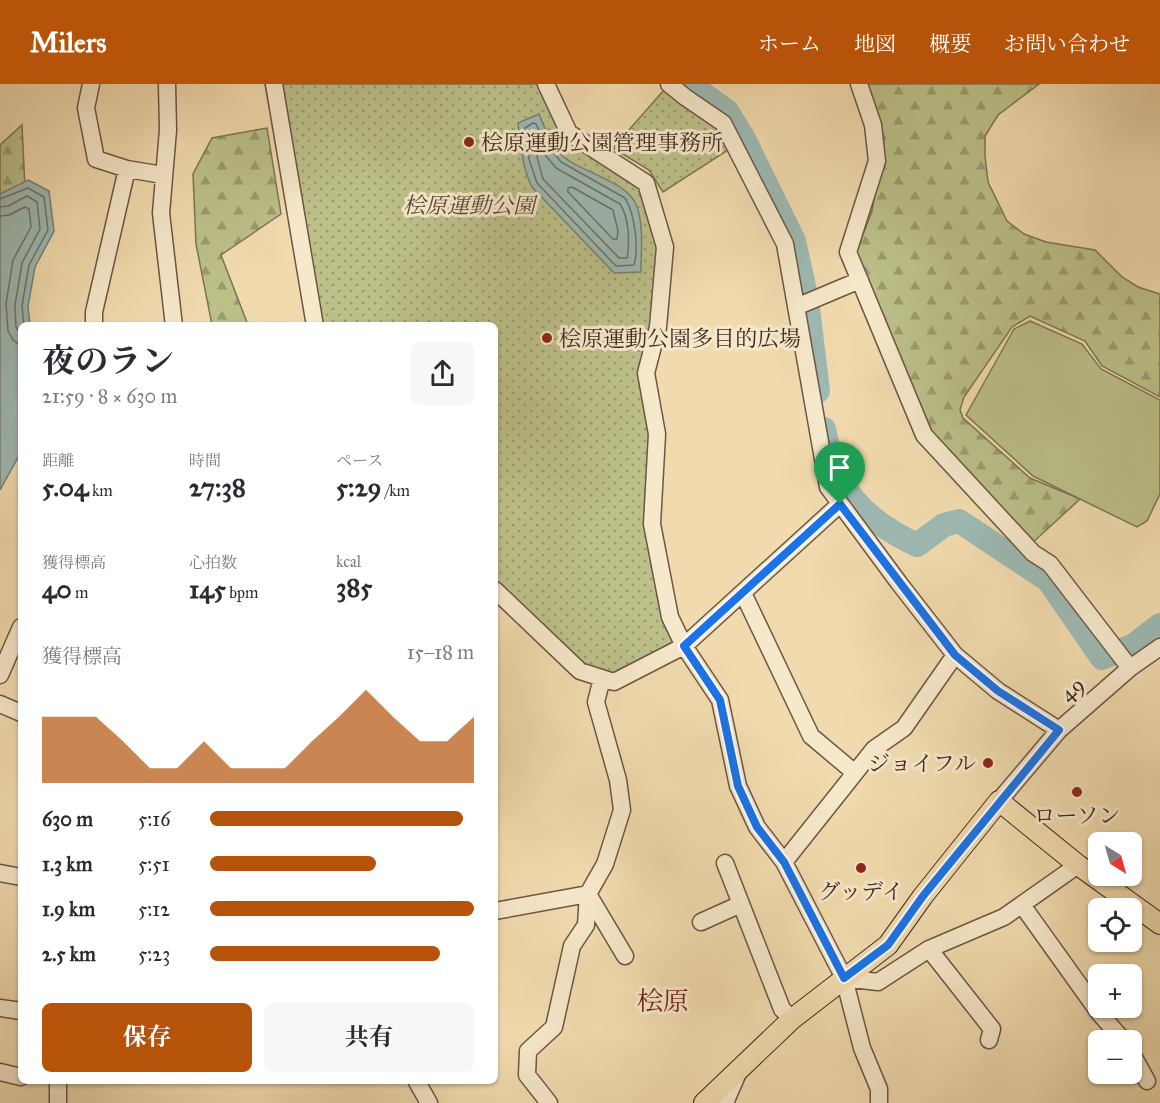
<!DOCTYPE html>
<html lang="ja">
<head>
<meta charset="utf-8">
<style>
	body { margin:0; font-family:"IM FELL Great Primer","Noto Serif JP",serif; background:#f7f7f7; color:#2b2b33; height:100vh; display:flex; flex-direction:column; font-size:22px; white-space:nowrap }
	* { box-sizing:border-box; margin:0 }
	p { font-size:20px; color:#7c7c81 }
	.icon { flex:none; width:33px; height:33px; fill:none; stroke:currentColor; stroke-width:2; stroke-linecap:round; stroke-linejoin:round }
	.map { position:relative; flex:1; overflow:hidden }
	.details { position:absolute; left:18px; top:238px; width:480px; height:762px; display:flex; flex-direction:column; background:#fff; border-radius:9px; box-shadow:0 2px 4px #0004 }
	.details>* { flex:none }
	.needle { width:39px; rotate:143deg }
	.controls { position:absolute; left:1088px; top:748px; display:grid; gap:12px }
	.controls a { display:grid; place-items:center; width:54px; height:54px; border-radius:9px; background:#fff; box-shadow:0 2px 4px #0004; font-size:30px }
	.pin { position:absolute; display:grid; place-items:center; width:51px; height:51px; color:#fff; margin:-62px -26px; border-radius:50% 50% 50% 0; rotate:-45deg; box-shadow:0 0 6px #0007 }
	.pin .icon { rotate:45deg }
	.round { display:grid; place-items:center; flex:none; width:63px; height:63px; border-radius:9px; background:#f7f7f7 }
	.overview { display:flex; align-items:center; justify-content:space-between; height:102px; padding:0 24px }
	h1 { font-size:33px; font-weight:700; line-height:45px }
	.figures { display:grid; grid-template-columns:repeat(3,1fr); gap:9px; height:102px; padding:6px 24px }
	.figures div { display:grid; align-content:center }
	.figures b { font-size:26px; font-weight:700 }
	.figures small { font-size:16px; font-weight:400 }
	.figures p { font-size:16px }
	.chart { height:168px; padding:12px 24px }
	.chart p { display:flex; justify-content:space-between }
	.chart svg { width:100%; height:108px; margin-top:6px; fill:#b45309; opacity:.7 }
	.cta { display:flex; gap:12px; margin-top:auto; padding:12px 24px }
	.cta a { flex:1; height:69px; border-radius:9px; background:#b45309; color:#fff; font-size:24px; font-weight:700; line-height:69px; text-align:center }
	.cta a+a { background:#f7f7f7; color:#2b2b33 }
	ul { padding:0 24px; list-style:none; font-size:20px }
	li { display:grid; grid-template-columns:96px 72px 1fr; align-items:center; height:45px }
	li i { height:15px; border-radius:8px; background:#b45309 }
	header { display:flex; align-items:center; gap:36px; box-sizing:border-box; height:84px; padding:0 30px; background:#b45309; color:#fff }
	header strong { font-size:28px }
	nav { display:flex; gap:33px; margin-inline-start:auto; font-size:21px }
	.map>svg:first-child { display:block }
</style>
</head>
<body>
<header>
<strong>Milers</strong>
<nav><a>ホーム</a><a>地図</a><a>概要</a><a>お問い合わせ</a></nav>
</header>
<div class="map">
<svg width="1160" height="1019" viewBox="0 0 1160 1019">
	<defs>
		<pattern id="forest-firs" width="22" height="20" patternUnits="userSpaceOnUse" patternTransform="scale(1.5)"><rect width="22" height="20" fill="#bcc089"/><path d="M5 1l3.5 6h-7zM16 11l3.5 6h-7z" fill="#9a9c70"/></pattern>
		<pattern id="park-dots" width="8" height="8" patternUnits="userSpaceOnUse" patternTransform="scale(1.5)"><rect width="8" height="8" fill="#bcc089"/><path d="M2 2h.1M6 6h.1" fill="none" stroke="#9a9c70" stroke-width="1.8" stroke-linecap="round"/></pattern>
	</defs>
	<rect width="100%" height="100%" fill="#f1dbae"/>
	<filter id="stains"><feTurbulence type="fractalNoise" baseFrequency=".00333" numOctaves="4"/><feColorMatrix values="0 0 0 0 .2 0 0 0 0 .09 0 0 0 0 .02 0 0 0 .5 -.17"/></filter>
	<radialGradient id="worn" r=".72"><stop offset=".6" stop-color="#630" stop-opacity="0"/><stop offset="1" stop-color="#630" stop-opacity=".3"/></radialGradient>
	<path fill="#bcc089" stroke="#7e7455" stroke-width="1.5" d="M1030,237l52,23 19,25 59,31v94l-13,27 -10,6 -104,-51 -67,-61 48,-86z"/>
	<path fill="url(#forest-firs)" stroke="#7e7455" stroke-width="1.5" d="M864,0h175l-41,31 -13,21v20l3,26 19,39 17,13 22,8 49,8 27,27 16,10 22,7v103l-58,-31 -17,-25 -55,-25 -18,11 -48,70 -4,13 3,8 67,60 50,21 -50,46 -98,-110 -77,-180 17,-44 12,-72z
		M22,41l3,64 -25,15v-59z
		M267,44l14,86 -60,41 27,70h-36l-16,-81 -3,-70 19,-36z"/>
	<path fill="url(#park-dots)" stroke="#7e7455" stroke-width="1.5" d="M265,0h281l23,49 77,50 19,64 -19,126 11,61 -5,90 32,122 -70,36 -34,-11 -85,-81v-264l-186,-1z
		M665,5l49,33 14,28 -65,42 -14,-22 -36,-22z"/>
	<path fill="#9db9b3" stroke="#787f79" stroke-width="1.5" d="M539,30c6,15 13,33 26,44 19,15 64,24 72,49 7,20 4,44 4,65l-27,1 -82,-86c-10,-19 -11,-43 -14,-64z
		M28,96l21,11 5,40 -19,36 -7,39 2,19 -9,1v126l-21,38v-296z"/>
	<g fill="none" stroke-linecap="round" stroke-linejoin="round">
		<path stroke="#6e716a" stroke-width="1.5" d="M533,39l3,1 8,17 17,21 64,36c10,16 14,50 9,67l-18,1 -79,-83 -8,-24 -4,-31z
			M538,66h3l15,18 64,36c9,13 10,38 7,54h-8l-76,-79 -6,-22z
			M572,103l41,23 5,21 -1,8h-4l-45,-47v-4z
			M0,115l28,-11 16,9 4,33 -19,35 -7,41 2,20
			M0,123l8,-1 19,-10 10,6 3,27 -18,34 -7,42 1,22 5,8
			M0,132l9,-1 16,-8 4,2 2,18 -18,33 -7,44 2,27 5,9 8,6"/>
		<path stroke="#9db9b3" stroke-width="24" d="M689,0l38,27 16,26 51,104 13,59 11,91
			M824,345c11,60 38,90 93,116l27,-20 15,-4 89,59 54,78 32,-13 26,-20"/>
		<defs>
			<path id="minor" d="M91,0l-5,24 10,51 31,10 36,6
				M167,0l1,46 -7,83 13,113
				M274,0l41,242
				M546,0l23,49 77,50 19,64 -7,80 -12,46 11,61 -5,90 18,93 14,29 36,54 18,86 19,41 27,35 60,116 18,70 17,41v14
				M669,0l16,13 38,26 62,121 43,243 71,96 56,72 43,36 61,39
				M859,0l14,41 4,36 -29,91 76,183 109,118 17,11 80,104
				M796,223l64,-27
				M94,242v-14l33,-143
				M495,506l85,81 34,11 70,-36 156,-142
				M743,509l68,143 44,37
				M0,591l21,-48
				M602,594l-6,24 22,78 4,30 -17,54 -17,30 37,62
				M0,620l21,9
				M999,717l60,-71 71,-62 30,-21
				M784,778l90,-113 30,-21 51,-73
				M725,779l57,146 10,10
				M0,789l21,4
				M1022,821l78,109 24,27
				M495,827l93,-17 -2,31 -14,21 -18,81 -26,24 -1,24 22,28
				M701,838l40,-18
				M929,865l75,-32 74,-52
				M844,894l34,4 51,-33 63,80 -3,11
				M0,924l21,3
				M1131,968l16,29
				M0,988l21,5
				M58,998v21
				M417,998l12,21
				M725,1019l13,-30"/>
			<path id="major" d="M704,1019l88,-84 96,-74 35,-49 76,-95 79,64 82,59"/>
		</defs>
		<use href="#minor" stroke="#6c5644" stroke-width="19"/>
		<use href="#major" stroke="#402921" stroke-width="22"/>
		<use href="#minor" stroke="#f6e8ca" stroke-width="16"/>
		<use href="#major" stroke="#f1dbae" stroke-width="20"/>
	</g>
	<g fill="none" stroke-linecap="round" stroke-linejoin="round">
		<defs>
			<path id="route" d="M840,420l115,151 43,36 61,39 -136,166 -35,49 -44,33 -60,-116 -27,-35 -19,-41 -18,-86 -36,-54z"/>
		</defs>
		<use href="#route" stroke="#fff" stroke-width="12"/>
		<use href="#route" stroke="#1a73e8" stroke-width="8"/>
	</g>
	<g fill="#8f2418" stroke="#f6e8ca" stroke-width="2">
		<circle cx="469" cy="58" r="6"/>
		<circle cx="547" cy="254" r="6"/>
		<circle cx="988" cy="679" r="6"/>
		<circle cx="1077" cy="708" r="6"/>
		<circle cx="861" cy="784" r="6"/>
	</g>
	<g text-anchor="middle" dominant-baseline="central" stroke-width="6" stroke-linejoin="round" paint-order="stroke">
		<g font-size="22" fill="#402921" stroke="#f6e8ca" text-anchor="start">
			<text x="481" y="58">桧原運動公園管理事務所</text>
			<text x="559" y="254">桧原運動公園多目的広場</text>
			<text x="976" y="679" text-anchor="end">ジョイフル</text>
			<text x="1077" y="731" text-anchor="middle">ローソン</text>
			<text x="861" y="807" text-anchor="middle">グッデイ</text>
		</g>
		<g font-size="22" font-style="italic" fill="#594736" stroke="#f6e8ca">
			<text x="469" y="121">桧原運動公園</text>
		</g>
		<g font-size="22" fill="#402921" stroke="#f6e8ca">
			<text transform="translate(1072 605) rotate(-41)">49</text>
		</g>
		<g font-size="26" fill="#7a1f14" stroke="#f6e8ca">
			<text x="663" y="917">桧原</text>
		</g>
	</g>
	<rect width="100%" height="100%" filter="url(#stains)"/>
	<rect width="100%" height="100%" fill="url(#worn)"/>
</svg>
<div class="controls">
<a><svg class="needle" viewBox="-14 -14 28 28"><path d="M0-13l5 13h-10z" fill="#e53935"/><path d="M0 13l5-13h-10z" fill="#7c7c81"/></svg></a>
<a><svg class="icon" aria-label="locate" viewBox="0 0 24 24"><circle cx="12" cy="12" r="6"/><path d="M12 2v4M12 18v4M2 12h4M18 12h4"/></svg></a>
<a>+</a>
<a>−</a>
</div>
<div class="pin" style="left:840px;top:420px;background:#1e9e55"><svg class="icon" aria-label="arrive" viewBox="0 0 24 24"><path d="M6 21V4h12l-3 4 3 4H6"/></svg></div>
<section class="details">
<div class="overview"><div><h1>夜のラン</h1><p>21:59 · 8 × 630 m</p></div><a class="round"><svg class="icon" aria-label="share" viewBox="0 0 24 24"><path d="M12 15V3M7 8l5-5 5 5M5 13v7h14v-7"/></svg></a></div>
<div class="figures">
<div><p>距離</p><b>5.04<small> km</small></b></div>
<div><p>時間</p><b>27:38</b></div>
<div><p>ペース</p><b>5:29<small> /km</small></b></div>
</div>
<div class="figures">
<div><p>獲得標高</p><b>40<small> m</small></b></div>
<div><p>心拍数</p><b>145<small> bpm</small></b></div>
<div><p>kcal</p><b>385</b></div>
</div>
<div class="chart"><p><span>獲得標高</span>15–18 m</p>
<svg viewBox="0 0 160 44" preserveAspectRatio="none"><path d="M0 44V17L10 17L20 17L30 27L40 38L50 38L60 27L70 38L80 38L90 38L100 27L110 17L120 6L130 17L140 27L150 27L160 17V44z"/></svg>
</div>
<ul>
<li><b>630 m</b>5:16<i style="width:96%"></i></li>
<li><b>1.3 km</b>5:51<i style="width:63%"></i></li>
<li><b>1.9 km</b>5:12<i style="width:100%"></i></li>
<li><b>2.5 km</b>5:23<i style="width:87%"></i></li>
</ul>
<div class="cta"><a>保存</a><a>共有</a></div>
</section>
</div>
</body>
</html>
